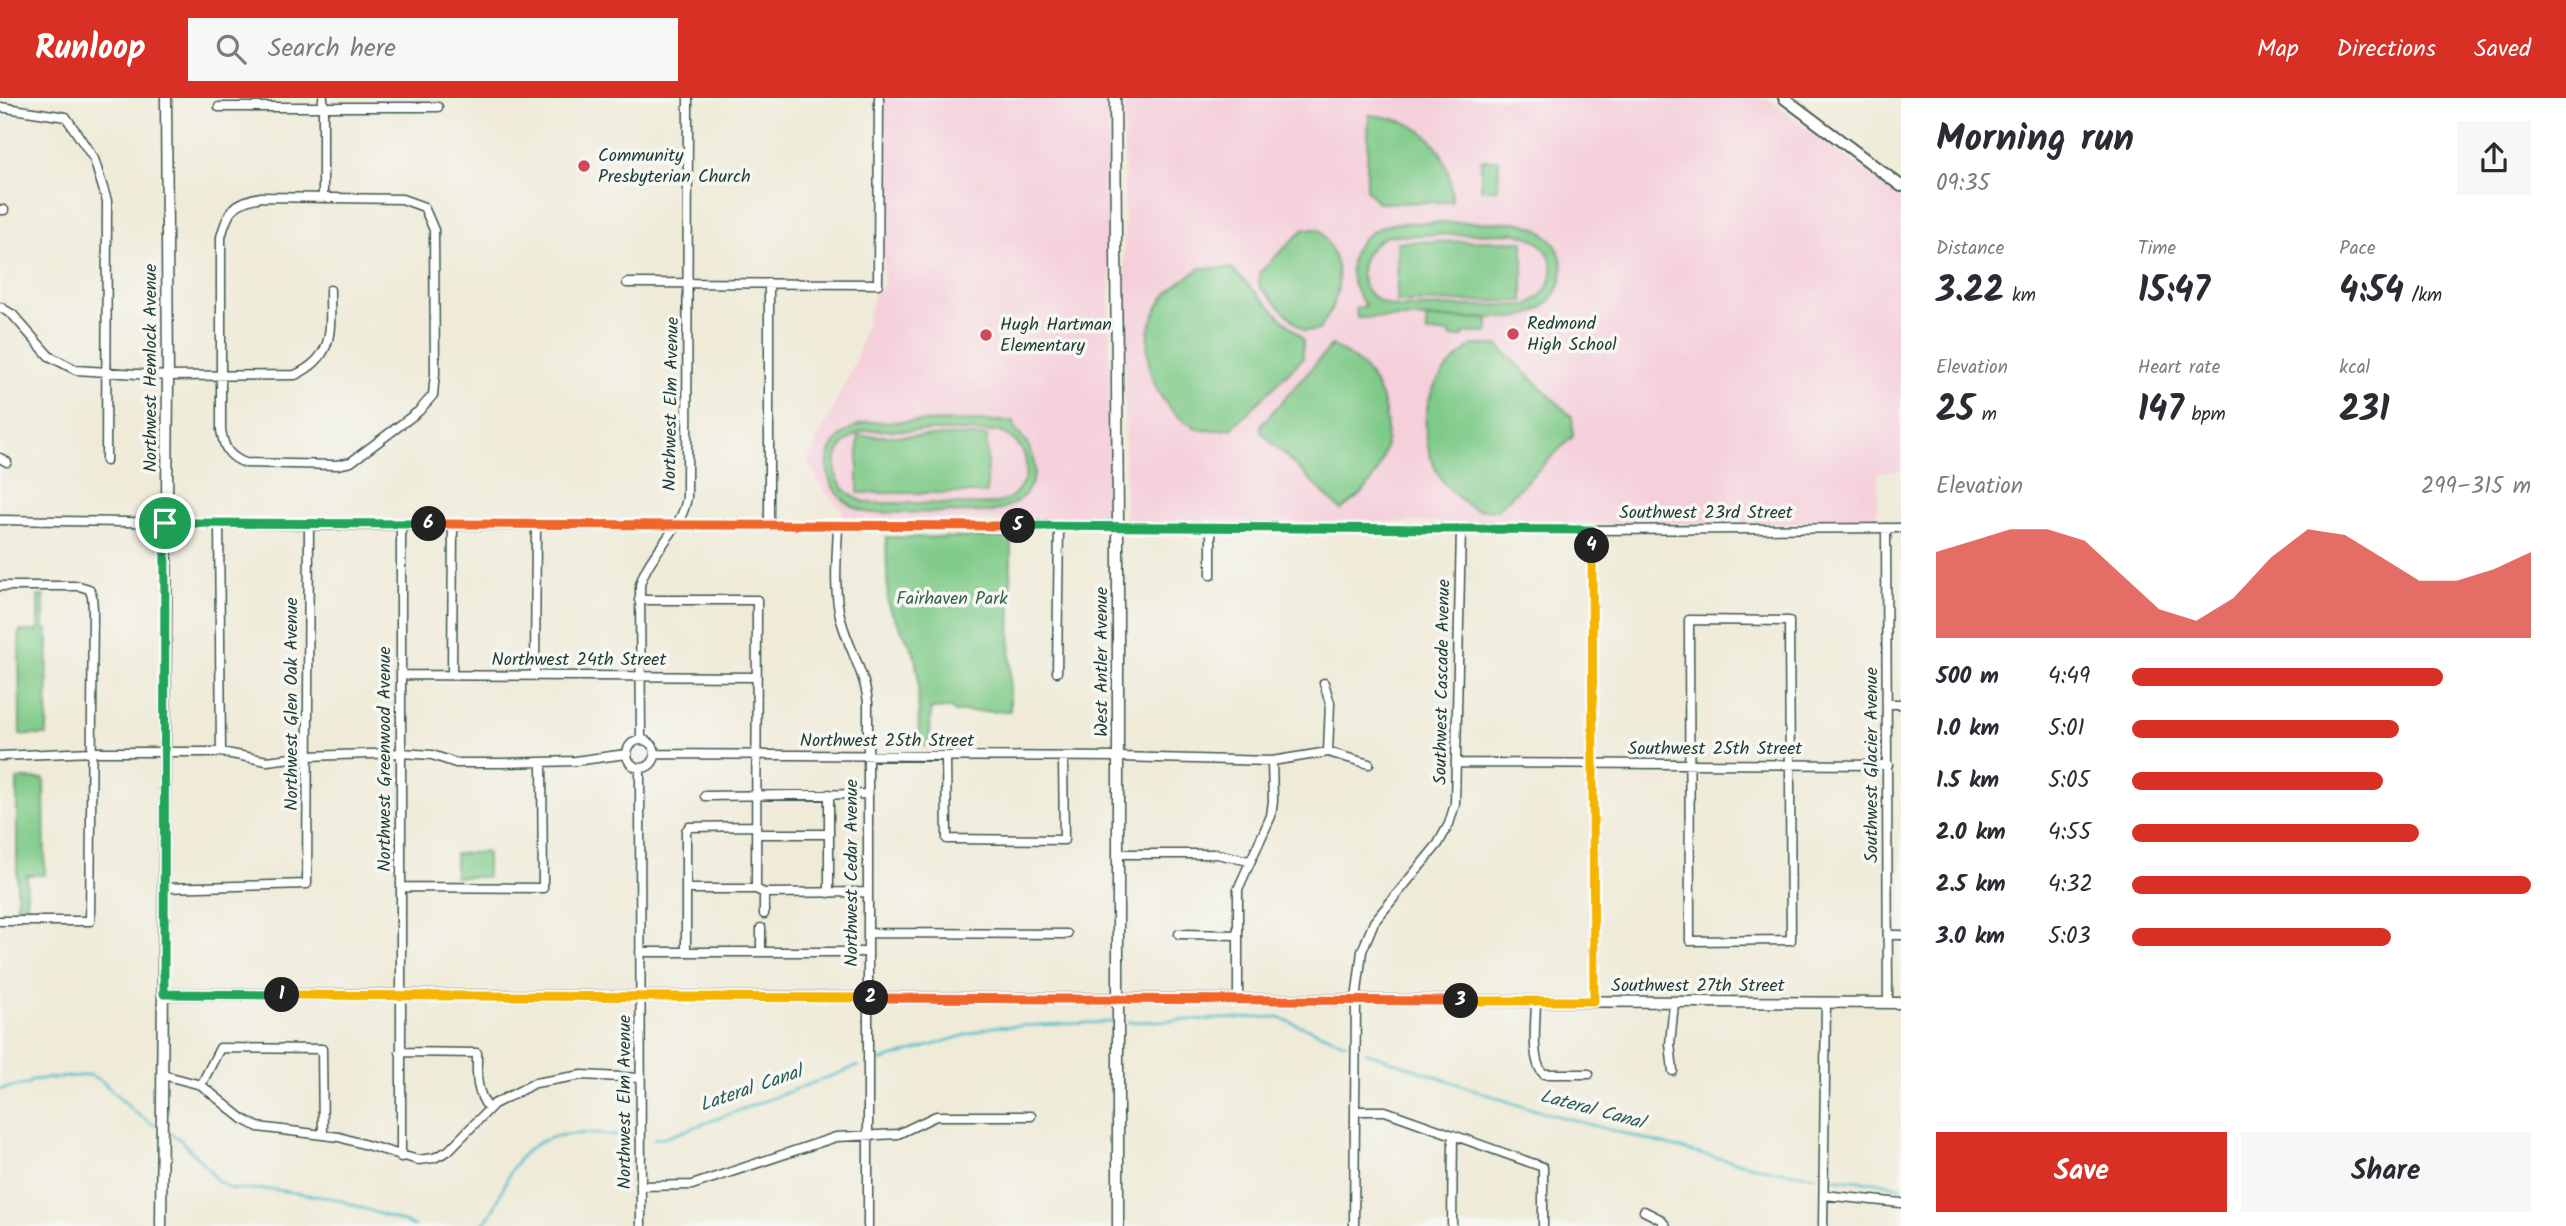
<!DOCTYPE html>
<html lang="en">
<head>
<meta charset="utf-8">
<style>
	body { margin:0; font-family:Kalam,sans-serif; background:#f7f7f7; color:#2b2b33; height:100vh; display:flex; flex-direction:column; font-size:26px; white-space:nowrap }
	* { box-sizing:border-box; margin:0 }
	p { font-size:23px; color:#7c7c81 }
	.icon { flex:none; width:38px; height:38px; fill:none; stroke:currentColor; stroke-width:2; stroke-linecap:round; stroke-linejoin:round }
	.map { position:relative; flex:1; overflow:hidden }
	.drawer { display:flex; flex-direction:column; background:#fff; width:665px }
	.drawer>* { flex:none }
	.pin { position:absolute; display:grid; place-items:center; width:60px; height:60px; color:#fff; margin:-30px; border:4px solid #fff; border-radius:50%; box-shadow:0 2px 7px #0007 }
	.km { position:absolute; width:35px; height:35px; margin:-18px; border-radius:50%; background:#222; color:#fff; font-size:19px; line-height:35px; text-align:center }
	.round { display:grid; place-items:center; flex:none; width:74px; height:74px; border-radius:0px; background:#f7f7f7 }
	.headline { display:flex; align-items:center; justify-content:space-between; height:119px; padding:0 35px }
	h1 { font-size:38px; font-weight:800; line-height:52px }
	.stats { display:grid; grid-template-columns:repeat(3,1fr); gap:10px; height:119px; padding:7px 35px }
	.stats div { display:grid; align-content:center }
	.stats b { font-size:35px; font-weight:800 }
	.stats small { font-size:19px; font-weight:400 }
	.stats p { font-size:19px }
	.chart { height:196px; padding:14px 35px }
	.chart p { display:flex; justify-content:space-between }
	.chart svg { width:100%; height:126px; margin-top:7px; fill:#d93025; opacity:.7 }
	.button { display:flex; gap:14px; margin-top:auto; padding:14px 35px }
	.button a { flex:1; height:80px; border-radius:0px; background:#d93025; color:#fff; font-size:28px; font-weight:800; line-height:80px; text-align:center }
	.button a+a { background:#f7f7f7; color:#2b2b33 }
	ul { padding:0 35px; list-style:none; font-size:23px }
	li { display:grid; grid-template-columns:112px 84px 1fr; align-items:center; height:52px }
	li i { height:18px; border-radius:9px; background:#d93025 }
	header { display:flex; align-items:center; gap:42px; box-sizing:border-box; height:98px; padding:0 35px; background:#d93025; color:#fff }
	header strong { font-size:33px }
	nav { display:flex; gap:38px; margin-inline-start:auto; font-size:24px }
	.search { width:490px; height:63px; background:#f7f7f7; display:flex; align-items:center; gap:18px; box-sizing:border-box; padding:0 24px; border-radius:0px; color:#7c7c81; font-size:26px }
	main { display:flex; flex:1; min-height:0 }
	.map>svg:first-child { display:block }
</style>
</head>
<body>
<header>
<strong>Runloop</strong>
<div class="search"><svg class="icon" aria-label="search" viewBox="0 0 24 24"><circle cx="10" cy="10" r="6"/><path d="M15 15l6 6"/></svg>Search here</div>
<nav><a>Map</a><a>Directions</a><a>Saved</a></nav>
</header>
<main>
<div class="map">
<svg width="1901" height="1128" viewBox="0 0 1901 1128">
	<rect width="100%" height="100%" fill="#f6f6f2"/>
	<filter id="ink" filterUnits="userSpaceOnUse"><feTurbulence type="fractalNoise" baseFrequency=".0143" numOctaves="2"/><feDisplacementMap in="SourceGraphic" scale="14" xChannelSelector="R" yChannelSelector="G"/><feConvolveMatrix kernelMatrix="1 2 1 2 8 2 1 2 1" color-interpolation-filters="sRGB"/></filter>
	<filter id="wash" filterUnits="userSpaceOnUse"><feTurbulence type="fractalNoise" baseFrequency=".00686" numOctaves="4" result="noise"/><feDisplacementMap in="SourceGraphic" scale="28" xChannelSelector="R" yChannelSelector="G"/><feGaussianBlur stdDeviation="1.57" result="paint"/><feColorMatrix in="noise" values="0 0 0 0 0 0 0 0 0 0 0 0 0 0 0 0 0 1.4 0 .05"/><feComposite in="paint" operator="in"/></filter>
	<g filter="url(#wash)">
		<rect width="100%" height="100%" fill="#efebd8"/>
		<path fill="#f5cfda" d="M883,0h225l3,416 -2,5 -4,2 -262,-2v-9l-18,-17 -18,-32 48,-98 20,-72 6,-2 3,-6z
			M1124,0h643l134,100v273l-23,1 -1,52 -748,-3 -4,-5z"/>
		<path fill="#7fca88" stroke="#4f845e" stroke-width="2" fill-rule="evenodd" d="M1369,17c55,4 82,32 83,87l-74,1 -12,-14z
			M1481,62h18l-1,30 -17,-1z
			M1514,124c64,8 65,85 2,96h-159l-1,-10 10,-2c-29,-36 -16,-74 30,-83zM1514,135c44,6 52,52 13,72l-129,2c-43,-6 -50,-51 -12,-71z
			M1304,131h15c26,37 26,64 0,101l-15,1 -45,-45v-13z
			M1523,143v60l-126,1v-60z
			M1201,170h30l72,71v19l-72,71c-9,0 -23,3 -32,0 -46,-18 -65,-79 -41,-122 9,-18 26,-28 43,-39z
			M1426,221h62v14h-25v4h-13v-4h-23z
			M1332,247c7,5 16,9 23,15 39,31 43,97 7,133 -6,6 -14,11 -21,17l-80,-78v-7z
			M1473,247h24l75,72 1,19 -76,74c-7,-1 -15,1 -22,-1 -6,-1 -12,-8 -17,-12 -32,-25 -42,-78 -22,-114 10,-16 22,-27 37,-38z
			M1014,323l1,8c34,32 22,74 -24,83l-121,1c-55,-14 -57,-76 -3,-91zM867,332l133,2c14,6 25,16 26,32 2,16 -9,33 -25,38 -13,4 -30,2 -44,2 -29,-1 -58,-1 -87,-1 -45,-10 -46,-60 -3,-73z
			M858,338h129v57h-129z
			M886,439l125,1 -1,173 -55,1 -4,-4 -20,1 -2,37 -10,-1 -1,-70 -4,-23 -26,-46z
			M38,498h6v33l4,1 -1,105h-27l-1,-104h19z
			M17,681h27l1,96h-18v35h-10z
			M484,754l3,1v24h-32v-23z"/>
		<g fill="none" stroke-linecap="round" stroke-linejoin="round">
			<path stroke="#51beca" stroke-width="2.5" d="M1128,924l149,-5 69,26
				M1366,954l155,54 183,49 63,14 49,7
				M880,963l112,-34 120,-5
				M0,991l28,-5 4,-4 58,-5 12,6 31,30 21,14
				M170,1035l11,7 29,31 5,8 16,10 46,1 59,9 79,27
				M653,1041l12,-1 193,-72
				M1828,1080l57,5 16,5
				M481,1128c13,-12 19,-32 26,-47 24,-54 73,-47 122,-42"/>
		</g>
	</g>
	<g filter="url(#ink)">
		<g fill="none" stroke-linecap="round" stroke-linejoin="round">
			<defs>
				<path id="minor" d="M0,9l66,10 28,42 13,42 -1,260
					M219,9h219
					M261,99l141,2 22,8 10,23 1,143 -2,22 -14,16 -68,51 -14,3 -92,-2c-17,-7 -21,-15 -24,-33v-193c7,-26 12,-35 40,-40z
					M323,99v-99
					M0,112h4
					M627,185l251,1 1,-186
					M769,185v243
					M0,209l13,8 36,41 27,14 92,6 127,-1c41,-19 35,-46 35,-85
					M0,360l7,4
					M0,422l309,5 809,1 474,4 309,-2
					M401,425v634
					M219,426l2,228
					M838,428c-1,31 -5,64 3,94 8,29 24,53 27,83v523
					M1886,430l2,475
					M1592,432l2,471
					M1211,477v-48
					M0,488h79l10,3 3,7 1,13 -3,312h-90
					M639,502h118l-1,289
					M1689,522l100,1 2,319 -101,1z
					M1057,574l2,-146
					M401,577l355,2
					M452,577l1,-151
					M535,577l1,-150
					M1324,585l6,20 -2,49
					M1888,606h13
					M627 656a14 14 0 1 1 28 0a14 14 0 1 1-28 0Z
					M641,642l-1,-155c9,-33 41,-53 47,-87l1,-400
					M655,656l463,3 154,4 56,-9 41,12
					M0,658l92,-4h129l46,9 40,-5 94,-3 31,2 24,8h48l71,-2 51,-7
					M946,659l1,82 117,1 -1,-83
					M1458,665l430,2
					M640,671l1,457
					M829,696v99
					M705,698l163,-2
					M756,736h73
					M1118,756h99l32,7
					M401,789l142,1 -1,-125
					M163,790l144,-4 2,-359
					M686,791h70l8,4 104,-1
					M764,795v21
					M868,835l199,1
					M1179,836l59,1
					M1888,837h13
					M640,854h227
					M686,854v-121l3,-4 67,-1
					M761,854v-24
					M1238,901v-110l33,-73 2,-15 -1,-40
					M1536,903c0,18 -6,62 8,73h45
					M400,954l77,1c0,22 -2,38 12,56
					M1673,973l-3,-27 4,-41
					M163,977l38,10 42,34 15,8 81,10 79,23 16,-2 14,-7 46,-47 41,-21 47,-8 58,3
					M201,987l19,-37 102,1 1,86
					M1355,1013h30l158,56v59
					M641,1088l51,-1 144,-48 62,-3 38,-18h95
					M1824,1097l77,8
					M1644,1113l16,8 6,7
					M1354,1128l2,-226 6,-49 12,-29 64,-78 11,-20 6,-20 6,-275
					M1452,1128l1,-91
					M1823,1128l3,-223"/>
				<path id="tertiary" d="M1115,0l3,428v700
					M164,896l1737,9
					M161,1128l7,-850 -2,-278"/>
				<path id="secondary" d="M1784,0l117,88"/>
			</defs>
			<use href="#minor" stroke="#3e574d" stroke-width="11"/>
			<use href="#tertiary" stroke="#3e574d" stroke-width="13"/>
			<use href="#secondary" stroke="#3e574d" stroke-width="14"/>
			<use href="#minor" stroke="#fff" stroke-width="8"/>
			<use href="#tertiary" stroke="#fff" stroke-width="10"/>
			<use href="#secondary" stroke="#fff" stroke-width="10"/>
		</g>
	</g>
	<g fill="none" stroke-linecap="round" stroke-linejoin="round" filter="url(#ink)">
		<defs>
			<path id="split-1" d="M165,425l-1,471 118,1"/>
			<path id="split-2" d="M282,897l589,3"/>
			<path id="split-3" d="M871,900l590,3"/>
			<path id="split-4" d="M1461,903h133l-2,-455"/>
			<path id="split-5" d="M1018,428l574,4v16"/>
			<path id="split-6" d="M429,426l589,2"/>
			<path id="split-7" d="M165,425l264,1"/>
		</defs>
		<use href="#split-1" stroke="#fff" stroke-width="14"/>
		<use href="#split-2" stroke="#fff" stroke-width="14"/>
		<use href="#split-3" stroke="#fff" stroke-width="14"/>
		<use href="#split-4" stroke="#fff" stroke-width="14"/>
		<use href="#split-5" stroke="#fff" stroke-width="14"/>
		<use href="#split-6" stroke="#fff" stroke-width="14"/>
		<use href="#split-7" stroke="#fff" stroke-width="14"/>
		<use href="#split-1" stroke="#22a559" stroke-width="9"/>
		<use href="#split-2" stroke="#f5b400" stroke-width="9"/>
		<use href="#split-3" stroke="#f0652b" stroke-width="9"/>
		<use href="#split-4" stroke="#f5b400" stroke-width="9"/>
		<use href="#split-5" stroke="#22a559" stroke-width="9"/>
		<use href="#split-6" stroke="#f0652b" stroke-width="9"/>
		<use href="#split-7" stroke="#22a559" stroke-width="9"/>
	</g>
	<g fill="#d1495b" stroke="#f6f6f2" stroke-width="2.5">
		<circle cx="584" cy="68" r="7"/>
		<circle cx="1513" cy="236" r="7"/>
		<circle cx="986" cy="237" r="7"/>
	</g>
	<g text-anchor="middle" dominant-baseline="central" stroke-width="7" stroke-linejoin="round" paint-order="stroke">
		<g font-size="18" fill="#1f3d34" stroke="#f6f6f2" text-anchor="start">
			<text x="598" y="58">Community<tspan x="598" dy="21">Presbyterian Church</tspan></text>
			<text x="1527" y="226">Redmond<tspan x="1527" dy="21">High School</tspan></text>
			<text x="1000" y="227">Hugh Hartman<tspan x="1000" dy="21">Elementary</tspan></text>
		</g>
		<g font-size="18" fill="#1f3d34" stroke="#f6f6f2">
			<text transform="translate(151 270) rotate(-90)">Northwest Hemlock Avenue</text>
			<text transform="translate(672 306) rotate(-89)">Northwest Elm Avenue</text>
			<text x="1706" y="415">Southwest 23rd Street</text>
			<text x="579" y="562">Northwest 24th Street</text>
			<text transform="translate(1102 564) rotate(-90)">West Antler Avenue</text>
			<text transform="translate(1443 584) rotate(-89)">Southwest Cascade Avenue</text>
			<text transform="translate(292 606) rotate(-90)">Northwest Glen Oak Avenue</text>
			<text x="887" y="643">Northwest 25th Street</text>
			<text x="1715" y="651">Southwest 25th Street</text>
			<text transform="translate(385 661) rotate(-90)">Northwest Greenwood Avenue</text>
			<text transform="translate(1872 667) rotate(-90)">Southwest Glacier Avenue</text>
			<text transform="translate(852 775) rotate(-90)">Northwest Cedar Avenue</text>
			<text x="1698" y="888">Southwest 27th Street</text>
			<text transform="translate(625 1004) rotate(-90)">Northwest Elm Avenue</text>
		</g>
		<g font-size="18" fill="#376049" stroke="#f6f6f2">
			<text x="952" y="501">Fairhaven Park</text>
		</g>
		<g font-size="19" font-style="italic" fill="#2c5d5a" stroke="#f6f6f2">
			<text transform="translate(751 991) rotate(-19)">Lateral Canal</text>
			<text transform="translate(1592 1012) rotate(15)">Lateral Canal</text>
		</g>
	</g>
</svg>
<div class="pin" style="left:165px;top:425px;background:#1e9e55"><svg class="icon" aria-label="arrive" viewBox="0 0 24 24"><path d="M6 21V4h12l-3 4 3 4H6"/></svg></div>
<b class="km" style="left:282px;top:897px">1</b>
<b class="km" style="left:871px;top:900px">2</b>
<b class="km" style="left:1461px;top:903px">3</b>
<b class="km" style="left:1592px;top:448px">4</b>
<b class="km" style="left:1018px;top:428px">5</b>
<b class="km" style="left:429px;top:426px">6</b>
</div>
<section class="drawer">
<div class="headline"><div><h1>Morning run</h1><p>09:35</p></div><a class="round"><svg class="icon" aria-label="share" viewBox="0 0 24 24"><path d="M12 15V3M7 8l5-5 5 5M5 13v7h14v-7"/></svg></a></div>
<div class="stats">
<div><p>Distance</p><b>3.22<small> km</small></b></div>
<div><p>Time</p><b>15:47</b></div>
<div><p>Pace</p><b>4:54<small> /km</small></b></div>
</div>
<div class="stats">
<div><p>Elevation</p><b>25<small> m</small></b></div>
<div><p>Heart rate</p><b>147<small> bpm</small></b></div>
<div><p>kcal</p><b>231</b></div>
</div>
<div class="chart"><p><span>Elevation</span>299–315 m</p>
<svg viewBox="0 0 160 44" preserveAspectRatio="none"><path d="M0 44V14L10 10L20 6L30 6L40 10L50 22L60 34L70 38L80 30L90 16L100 6L110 8L120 16L130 24L140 24L150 20L160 14V44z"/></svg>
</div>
<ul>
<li><b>500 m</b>4:49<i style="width:78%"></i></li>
<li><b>1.0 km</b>5:01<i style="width:67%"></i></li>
<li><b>1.5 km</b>5:05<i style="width:63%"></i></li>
<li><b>2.0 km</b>4:55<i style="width:72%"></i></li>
<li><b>2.5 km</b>4:32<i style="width:100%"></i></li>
<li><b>3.0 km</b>5:03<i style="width:65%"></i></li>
</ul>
<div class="button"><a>Save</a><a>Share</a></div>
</section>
</main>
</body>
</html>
